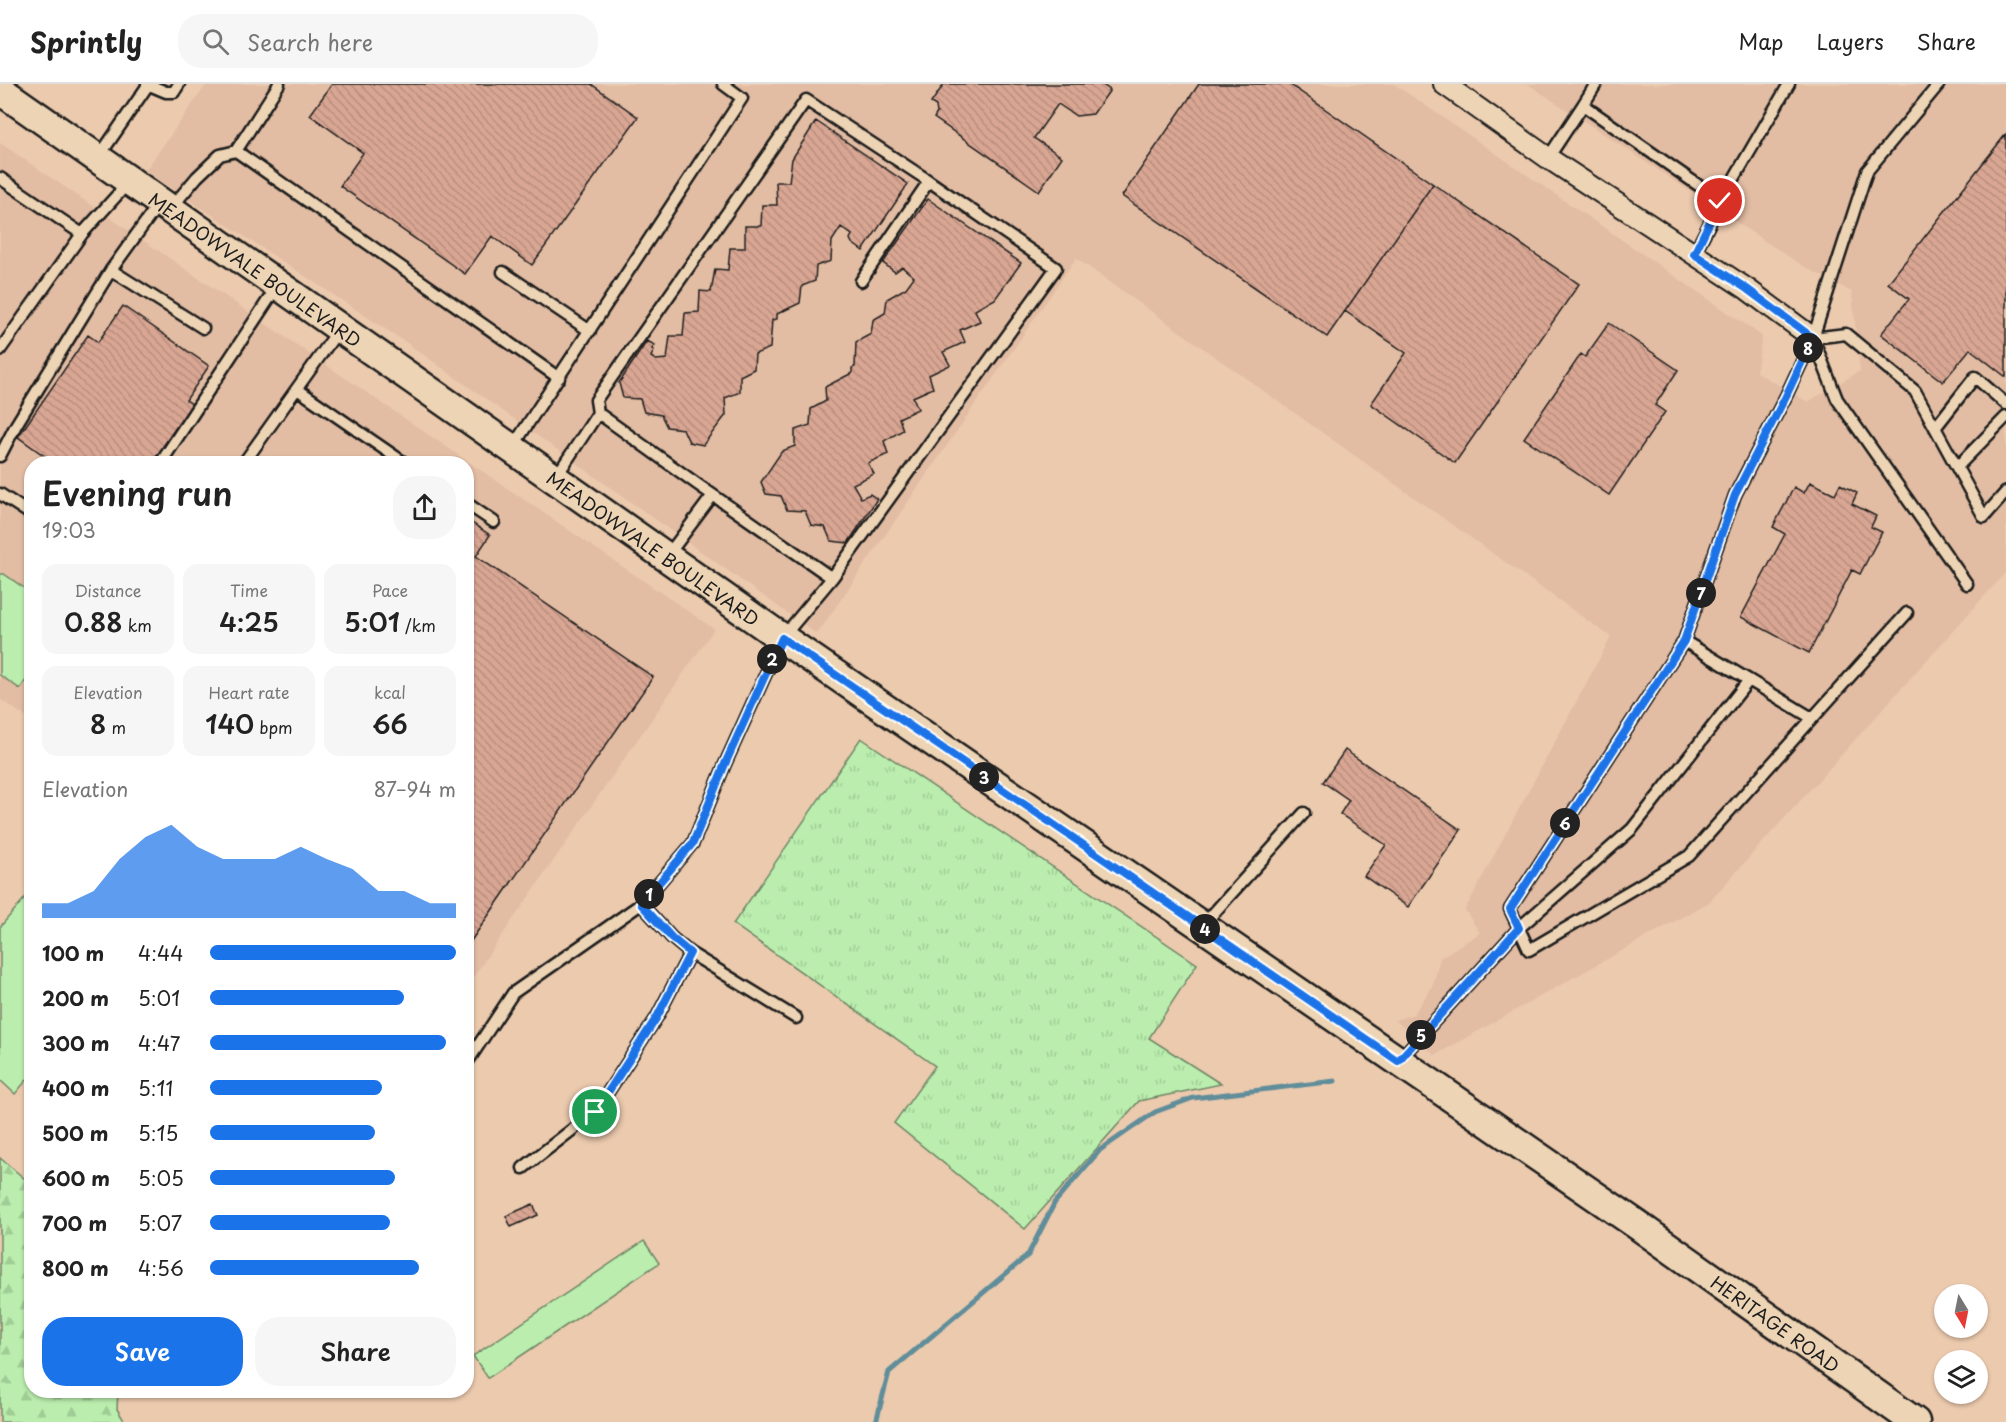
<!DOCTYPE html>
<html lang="en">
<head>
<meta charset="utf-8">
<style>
	body { margin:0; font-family:"Playpen Sans",sans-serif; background:#f6f6f6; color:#222; height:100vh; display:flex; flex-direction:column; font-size:22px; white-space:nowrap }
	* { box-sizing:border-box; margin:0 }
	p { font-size:20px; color:#767676 }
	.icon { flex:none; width:33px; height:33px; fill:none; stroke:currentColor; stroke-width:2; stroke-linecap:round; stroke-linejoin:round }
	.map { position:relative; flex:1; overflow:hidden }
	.side { position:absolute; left:24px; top:372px; width:450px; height:942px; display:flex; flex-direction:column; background:#fff; border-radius:24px; box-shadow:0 2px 4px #0004 }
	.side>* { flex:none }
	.needle { width:39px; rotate:170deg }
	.tools { position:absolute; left:1934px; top:1200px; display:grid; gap:12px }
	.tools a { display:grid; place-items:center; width:54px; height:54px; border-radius:50%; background:#fff; box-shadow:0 2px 4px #0004; font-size:30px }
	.pin { position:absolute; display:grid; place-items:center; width:51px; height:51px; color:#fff; margin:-26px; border:3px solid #fff; border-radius:50%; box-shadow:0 2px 6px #0007 }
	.km { position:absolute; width:30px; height:30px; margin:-15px; border-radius:50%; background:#222; color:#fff; font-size:16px; line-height:30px; text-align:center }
	.round { display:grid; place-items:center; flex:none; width:63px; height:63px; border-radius:24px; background:#f6f6f6 }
	.overview { display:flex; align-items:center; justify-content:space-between; height:102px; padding:0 18px }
	h1 { font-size:33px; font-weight:600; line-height:45px }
	.figures { display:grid; grid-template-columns:repeat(3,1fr); gap:9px; height:102px; padding:6px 18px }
	.figures div { display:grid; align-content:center; border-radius:15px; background:#f6f6f6; text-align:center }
	.figures b { font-size:26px; font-weight:600 }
	.figures small { font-size:16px; font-weight:400 }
	.figures p { font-size:16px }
	.chart { height:168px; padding:12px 18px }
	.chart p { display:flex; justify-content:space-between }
	.chart svg { width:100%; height:108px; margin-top:6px; fill:#1a73e8; opacity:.7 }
	.action { display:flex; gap:12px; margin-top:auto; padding:12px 18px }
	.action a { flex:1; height:69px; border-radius:24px; background:#1a73e8; color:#fff; font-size:24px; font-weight:600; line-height:69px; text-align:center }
	.action a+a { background:#f6f6f6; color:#222 }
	ul { padding:0 18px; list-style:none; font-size:20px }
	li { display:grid; grid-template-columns:96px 72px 1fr; align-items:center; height:45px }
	li i { height:15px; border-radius:8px; background:#1a73e8 }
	header { display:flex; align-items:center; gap:36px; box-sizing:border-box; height:84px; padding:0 30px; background:#fff; border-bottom:2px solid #e0e0e0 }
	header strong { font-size:28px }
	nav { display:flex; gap:33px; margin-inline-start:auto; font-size:21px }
	.search { width:420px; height:54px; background:#f6f6f6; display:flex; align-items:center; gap:15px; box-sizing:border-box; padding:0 21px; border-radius:24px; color:#767676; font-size:22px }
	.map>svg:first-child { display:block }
</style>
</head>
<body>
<header>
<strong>Sprintly</strong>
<div class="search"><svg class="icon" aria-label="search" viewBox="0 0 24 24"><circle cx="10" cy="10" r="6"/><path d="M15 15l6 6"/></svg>Search here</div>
<nav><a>Map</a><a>Layers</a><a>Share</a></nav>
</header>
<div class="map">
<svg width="2006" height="1338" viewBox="0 0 2006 1338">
	<defs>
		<pattern id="forest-firs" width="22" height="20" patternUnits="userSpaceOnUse" patternTransform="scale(1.5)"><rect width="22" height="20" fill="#bbeeae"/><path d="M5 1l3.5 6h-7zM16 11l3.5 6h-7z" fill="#a0cc95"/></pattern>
		<pattern id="park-tufts" width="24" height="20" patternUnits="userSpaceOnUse" patternTransform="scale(1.5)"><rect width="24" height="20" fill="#bbeeae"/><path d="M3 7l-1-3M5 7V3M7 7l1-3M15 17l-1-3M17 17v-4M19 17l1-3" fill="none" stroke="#a0cc95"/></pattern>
		<pattern id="building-back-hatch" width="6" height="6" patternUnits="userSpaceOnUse" patternTransform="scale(1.5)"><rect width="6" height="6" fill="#d9a693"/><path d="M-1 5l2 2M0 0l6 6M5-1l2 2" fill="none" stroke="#ba8e7e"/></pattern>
	</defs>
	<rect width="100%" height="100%" fill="#eccaae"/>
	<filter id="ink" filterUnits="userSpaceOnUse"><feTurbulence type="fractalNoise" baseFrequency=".0167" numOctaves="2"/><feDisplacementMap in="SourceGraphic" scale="12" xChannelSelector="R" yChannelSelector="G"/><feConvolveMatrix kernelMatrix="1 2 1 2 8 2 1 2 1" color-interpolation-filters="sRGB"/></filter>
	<g filter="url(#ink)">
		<path fill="#e2bca3" d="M207,0h1187l368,252 -6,36 52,30 52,-31 -8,-79 -49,-26 -275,-182h373l-1,3 2,-3h104v488l-297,330 -274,153 -40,-35 19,-6 19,-29 7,-27 40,-25 -15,-23 146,-273 -535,-379 -259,376 -410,-291 -262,-172z
			M0,59l714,486 -247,357 -1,-522h-434l-1,256 -31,-21z"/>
		<path fill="url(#forest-firs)" stroke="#6c8565" stroke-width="1.5" d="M0,1074l31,26 1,206 86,1 -1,18 8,13h-125z"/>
		<path fill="url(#park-tufts)" stroke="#6c8565" stroke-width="1.5" d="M861,654l336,226 -48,74 72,46 -82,17 -114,128 -131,-106 41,-57 -202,-142z"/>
		<path fill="#bbeeae" stroke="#6c8565" stroke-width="1.5" d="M0,490h4l27,19v80l-11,16 -20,-14z
			M31,807v184l-16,19 -15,-14v-153z
			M644,1157l15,22 -171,115 -15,-22z"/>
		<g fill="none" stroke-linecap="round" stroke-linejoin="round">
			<path stroke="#608d9a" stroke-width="5" d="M876,1338l13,-50 139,-117 27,-53 45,-52 55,-38 38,-14 142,-17"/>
		</g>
		<path fill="url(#building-back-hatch)" stroke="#1c1c1c" stroke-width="1.5" d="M332,0h259l47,33 -106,148 -40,-29 -27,38 -125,-88 23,-33 -53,-38z
			M944,0h157l9,6 -17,24 -17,2 -18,-12 -24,34 28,19 -23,34 -105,-73 3,-5 -1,-7 -5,-3z
			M1199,0h90l144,100 -106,153 -205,-141z
			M816,37l92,63 -45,67 -11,-8 -2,-4 2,-4 -11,-8 -9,14 -1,20 -15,5 -1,15 -13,5 -2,17 -23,11v5l-5,1 -2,28 -15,6 -1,15 -14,7v16l-15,6 1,17 -23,30 -14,-3 -6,-13 -16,-2 -6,-12 -17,-3 -4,-13 -17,-1 -4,-15 28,-42 8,4 -3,4 2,1 -3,7 5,3 11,-1 3,-23h13l2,-23 14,-1 1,-21 11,1 4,-23 13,1 2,-22h15v-22h16l1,-21h15l-1,-23h13l3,-23z
			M2006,50v243l-36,-28 -27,33 -62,-48 28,-35 -21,-16z
			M1433,100l146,100 -124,179 -84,-59 35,-51 -61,-42z
			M928,115l93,64 -26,36 -20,11 5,11 -20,9 5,12 -22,10 7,13 -21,10 4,13 -20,9 5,12 -19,9 4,12 -19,11 4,13 -20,9 6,11 -21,10 8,14 9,-4 7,5 -29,44 -17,-2 -6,-14 -14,-2 -6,-14 -18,-1 -6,-14 -15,-2 -5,-12 21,-31 13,-5v-16l15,-5 1,-16 15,-8 -1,-14 27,-14v-5l3,-1 1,-25 15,-8 2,-14 12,-7 2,-14 19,-11 8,-11 -12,-10 -7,5 -12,-9z
			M123,222l86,60 -23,34 6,4 -41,60h-95l-38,-27 70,-102 10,7z
			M1609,239l69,47 -23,35 10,7 -56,83 -85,-57 57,-84 4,3z
			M1810,398l25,12 5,-10 17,9 -5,11 24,12 -5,11 11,5 -22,42 -8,-4 -43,83 -68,-36 44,-83 -12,-7 21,-40 10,6z
			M466,435l24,16 -14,21 177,121 -187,271z
			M1345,666l116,80 -53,77 -44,-31 22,-31 -46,-31 9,-14 -26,-18z
			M533,1120l5,11 -27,12 -5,-11z"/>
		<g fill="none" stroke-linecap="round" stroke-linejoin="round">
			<defs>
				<path id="service" d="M147,0l19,8h8l5,-8
					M1596,0l-13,21 138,96 68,-117
					M236,67l43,-67
					M98,74l50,-73
					M1548,74l35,-53
					M0,94l82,56
					M160,118l-49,68 92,58
					M171,124l26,-31 23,-22 16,-4 323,227
					M1694,170l27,-53
					M503,188l87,59
					M1813,254l33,-4 69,57 69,126 22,-25
					M1813,254l24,61 130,185
					M0,266l82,-116 46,-51
					M297,305l109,75
					M598,329l-2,-13 210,-300 123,81
					M1935,344l40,-51 31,27
					M512,364l230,-350 -19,-14
					M0,372l16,-31 95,-155
					M160,380l118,-179
					M243,380l97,-136
					M1957,383l49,-50
					M556,393l42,-64 99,71 135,94
					M0,410l32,21
					M466,419l28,19
					M668,471l45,-60
					M1907,529l-218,243 -160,94 -19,-41 174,-268 51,-146 51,-99 27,-58 54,-167 72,-87
					M1684,557l128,77
					M641,820l31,34 18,15 106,65
					M1202,842l102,-113
					M1398,977l121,-133 113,-99 117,-149
					M466,980l47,-71 128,-89 52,-61 32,-79 57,-126 50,-60 224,-310 -127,-87 -68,100
					M523,1084l72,-56 62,-95 33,-64"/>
				<path id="minor" d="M1444,0l104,74 199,131 66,49"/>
				<g id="secondary">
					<path id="s1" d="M0,6l782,548 854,586 279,198"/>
				</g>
			</defs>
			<use href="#service" stroke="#1c1c1c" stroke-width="15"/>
			<use href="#minor" stroke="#1c1c1c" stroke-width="24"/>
			<use href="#secondary" stroke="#1c1c1c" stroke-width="33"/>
			<use href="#service" stroke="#edd4b5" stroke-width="10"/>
			<use href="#minor" stroke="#edd4b5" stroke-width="20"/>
			<use href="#secondary" stroke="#edd4b5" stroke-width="28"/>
		</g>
	</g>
	<g fill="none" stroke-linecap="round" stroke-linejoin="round" filter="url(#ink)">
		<defs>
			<path id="route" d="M595,1028l62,-95 33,-64 -18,-15 -31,-34 52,-61 32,-79 57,-126 616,423 121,-133 -9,-19 174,-268 51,-146 51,-99 27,-58 -66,-49 -53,-35 26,-53"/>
		</defs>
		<use href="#route" stroke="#fff" stroke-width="12"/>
		<use href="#route" stroke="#1a73e8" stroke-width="8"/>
	</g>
	<g text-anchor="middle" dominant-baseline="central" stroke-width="4.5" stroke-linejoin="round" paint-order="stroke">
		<g font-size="18" fill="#1c1c1c" stroke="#edd4b5">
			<text stroke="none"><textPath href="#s1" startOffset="312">MEADOWVALE BOULEVARD</textPath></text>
			<text stroke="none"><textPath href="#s1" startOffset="798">MEADOWVALE BOULEVARD</textPath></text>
			<text stroke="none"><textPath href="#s1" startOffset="2162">HERITAGE ROAD</textPath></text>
		</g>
	</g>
</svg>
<div class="tools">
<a><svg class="needle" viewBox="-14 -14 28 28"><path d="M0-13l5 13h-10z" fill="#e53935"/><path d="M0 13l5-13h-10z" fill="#767676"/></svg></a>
<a><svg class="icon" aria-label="layers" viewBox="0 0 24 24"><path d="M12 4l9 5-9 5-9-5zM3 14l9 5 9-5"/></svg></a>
</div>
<div class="pin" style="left:595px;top:1028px;background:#1e9e55"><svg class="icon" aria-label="arrive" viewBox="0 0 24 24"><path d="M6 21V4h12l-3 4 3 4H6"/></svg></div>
<div class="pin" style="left:1720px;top:117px;background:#d93025"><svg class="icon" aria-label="check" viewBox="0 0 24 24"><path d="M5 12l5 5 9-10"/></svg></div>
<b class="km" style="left:649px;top:810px">1</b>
<b class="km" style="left:772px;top:575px">2</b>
<b class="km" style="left:984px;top:693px">3</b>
<b class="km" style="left:1205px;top:845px">4</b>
<b class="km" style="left:1421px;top:951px">5</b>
<b class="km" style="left:1565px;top:739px">6</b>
<b class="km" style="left:1701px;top:509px">7</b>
<b class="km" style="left:1808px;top:264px">8</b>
<section class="side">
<div class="overview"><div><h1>Evening run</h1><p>19:03</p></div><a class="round"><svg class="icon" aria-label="share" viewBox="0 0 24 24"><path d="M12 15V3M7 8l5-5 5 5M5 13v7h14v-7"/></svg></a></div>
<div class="figures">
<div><p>Distance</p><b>0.88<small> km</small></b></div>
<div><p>Time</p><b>4:25</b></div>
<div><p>Pace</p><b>5:01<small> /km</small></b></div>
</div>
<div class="figures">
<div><p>Elevation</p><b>8<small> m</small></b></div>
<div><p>Heart rate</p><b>140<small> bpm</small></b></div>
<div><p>kcal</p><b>66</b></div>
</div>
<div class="chart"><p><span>Elevation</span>87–94 m</p>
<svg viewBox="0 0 160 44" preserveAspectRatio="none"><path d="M0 44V38L10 38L20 33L30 20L40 11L50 6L60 15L70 20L80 20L90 20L100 15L110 20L120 24L130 33L140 33L150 38L160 38V44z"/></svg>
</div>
<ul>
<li><b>100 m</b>4:44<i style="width:100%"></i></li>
<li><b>200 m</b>5:01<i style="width:79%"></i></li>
<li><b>300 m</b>4:47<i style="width:96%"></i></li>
<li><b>400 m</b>5:11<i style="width:70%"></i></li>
<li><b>500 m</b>5:15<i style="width:67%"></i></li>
<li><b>600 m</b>5:05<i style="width:75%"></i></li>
<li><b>700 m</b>5:07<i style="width:73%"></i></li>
<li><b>800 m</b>4:56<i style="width:85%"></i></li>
</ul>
<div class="action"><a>Save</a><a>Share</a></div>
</section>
</div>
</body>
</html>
